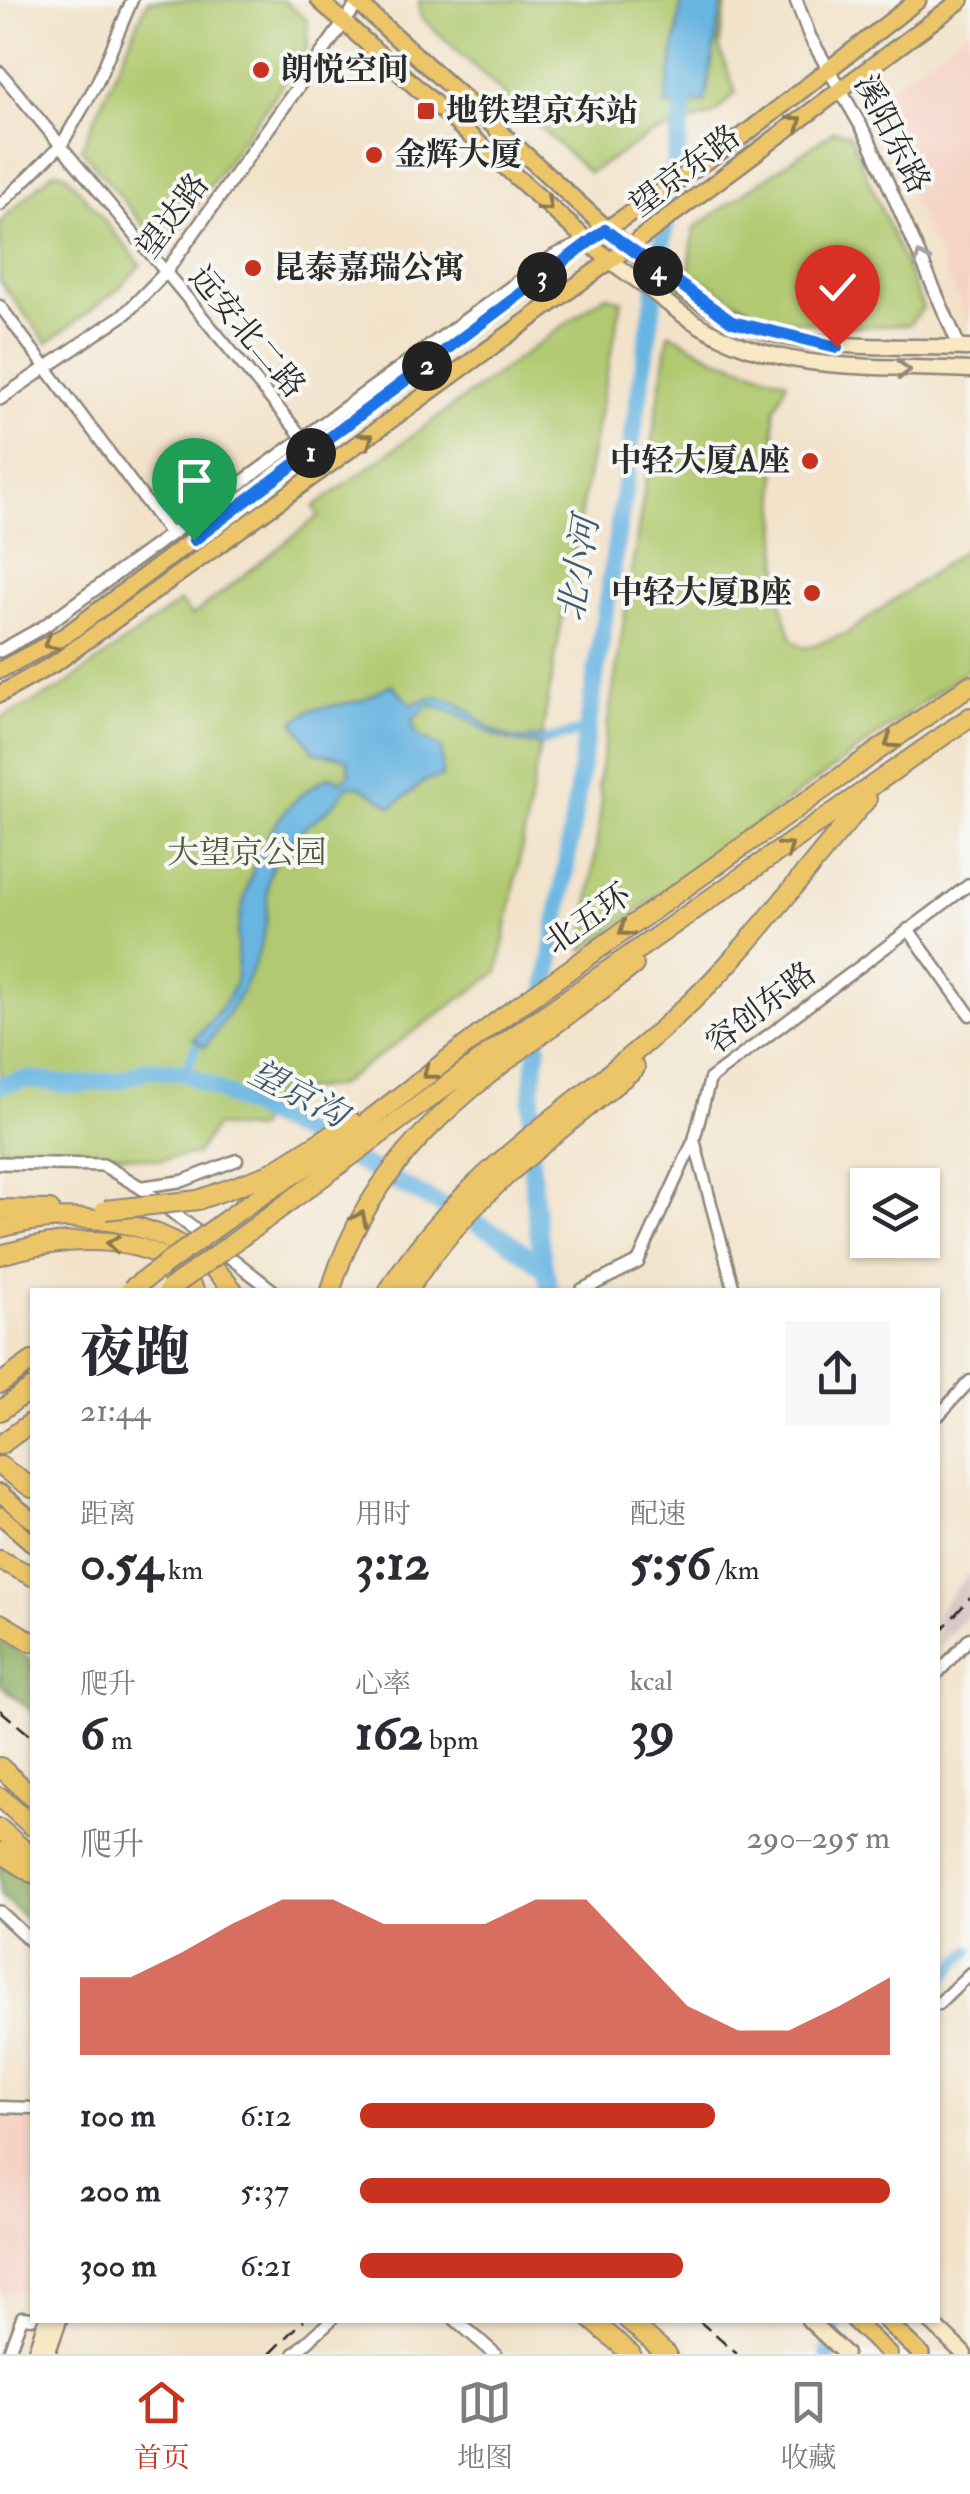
<!DOCTYPE html>
<html lang="zh">
<head>
<meta charset="utf-8">
<style>
	body { margin:0; font-family:"IM FELL Double Pica","Noto Serif SC",serif; background:#f7f7f7; color:#2b2b33; height:100vh; display:flex; flex-direction:column; font-size:38px; white-space:nowrap }
	* { box-sizing:border-box; margin:0 }
	p { font-size:32px; color:#7c7c81 }
	.icon { flex:none; width:55px; height:55px; fill:none; stroke:currentColor; stroke-width:2; stroke-linecap:round; stroke-linejoin:round }
	.map { position:relative; flex:1; overflow:hidden }
	.drawer { position:absolute; left:30px; top:1288px; width:910px; height:1035px; display:flex; flex-direction:column; background:#fff; border-radius:0px; box-shadow:0 2px 8px #0004 }
	.drawer>* { flex:none }
	.tools { position:absolute; left:850px; top:1168px; display:grid; gap:20px }
	.tools a { display:grid; place-items:center; width:90px; height:90px; border-radius:0px; background:#fff; box-shadow:0 2px 8px #0004; font-size:50px }
	.pin { position:absolute; display:grid; place-items:center; width:85px; height:85px; color:#fff; margin:-102px -42px; border-radius:50% 50% 50% 0; rotate:-45deg; box-shadow:0 0 10px #0007 }
	.pin .icon { rotate:45deg }
	.km { position:absolute; width:50px; height:50px; margin:-25px; border-radius:50%; background:#222; color:#fff; font-size:28px; line-height:50px; text-align:center }
	.round { display:grid; place-items:center; flex:none; width:105px; height:105px; border-radius:0px; background:#f7f7f7 }
	.summary { display:flex; align-items:center; justify-content:space-between; height:170px; padding:0 50px }
	h1 { font-size:55px; font-weight:800; line-height:75px }
	.metrics { display:grid; grid-template-columns:repeat(3,1fr); gap:15px; height:170px; padding:10px 50px }
	.metrics div { display:grid; align-content:center }
	.metrics b { font-size:50px; font-weight:800 }
	.metrics small { font-size:28px; font-weight:400 }
	.metrics p { font-size:28px }
	.chart { height:280px; padding:20px 50px }
	.chart p { display:flex; justify-content:space-between }
	.chart svg { width:100%; height:180px; margin-top:10px; fill:#c8321e; opacity:.7 }
	ul { padding:0 50px; list-style:none; font-size:32px }
	li { display:grid; grid-template-columns:160px 120px 1fr; align-items:center; height:75px }
	li i { height:25px; border-radius:12px; background:#c8321e }
	.dock { display:flex; justify-content:space-around; align-items:center; height:140px; border-top:2px solid #e1e1e2; background:#fff; font-size:28px; color:#7c7c81 }
	.dock a { display:grid; justify-items:center; gap:5px }
	.dock .current { color:#c8321e }
	.map>svg:first-child { display:block }
</style>
</head>
<body>
<div class="map">
<svg width="970" height="2354" viewBox="0 0 970 2354">
	<rect width="100%" height="100%" fill="#f6f6f2"/>
	<filter id="ink" filterUnits="userSpaceOnUse"><feTurbulence type="fractalNoise" baseFrequency=".01" numOctaves="2"/><feDisplacementMap in="SourceGraphic" scale="20" xChannelSelector="R" yChannelSelector="G"/><feConvolveMatrix kernelMatrix="1 2 1 2 8 2 1 2 1" color-interpolation-filters="sRGB"/></filter>
	<filter id="wash" filterUnits="userSpaceOnUse"><feTurbulence type="fractalNoise" baseFrequency=".0048" numOctaves="4" result="noise"/><feDisplacementMap in="SourceGraphic" scale="40" xChannelSelector="R" yChannelSelector="G"/><feGaussianBlur stdDeviation="2.25" result="paint"/><feColorMatrix in="noise" values="0 0 0 0 0 0 0 0 0 0 0 0 0 0 0 0 0 1.4 0 .05"/><feComposite in="paint" operator="in"/></filter>
	<g filter="url(#wash)">
		<rect width="100%" height="100%" fill="#f2e2c9"/>
		<path fill="#f6d2c5" d="M970,28v297l-101,-222z
			M0,2113h32v179l-32,1z"/>
		<path fill="#d1bfbf" d="M970,1572v40l-32,35v-36z"/>
		<path fill="#b1c96f" stroke="#6e7a4d" stroke-width="2.5" d="M148,0h135l24,20 1,28 -144,202 -83,-101z
			M419,0h318l-11,5 -7,42 17,46 -23,22 -63,20 -61,38 -169,-157z
			M835,130l15,5 73,173 -14,17 -65,2 -83,-11 -72,-45 5,-43z
			M54,171l11,2 76,92 -25,26 -69,52 -47,-62v-59z
			M606,295l16,6c-48,223 -79,448 -124,671l-161,114 -60,7 -21,37 -41,-4 -19,28 -37,6 -95,-13 -64,1v-429l61,-31 119,-86 12,14 127,-100 -5,-9z
			M669,333l45,24 73,24 -13,30 6,187 12,42 13,8 41,-14 124,-88v122l-387,283 19,-152 -4,-13z"/>
		<path fill="#8cad62" stroke="#5c6c46" stroke-width="2.5" d="M0,1642l32,18v51l-32,-27z
			M0,1860l32,22v43l-32,-30z"/>
		<path fill="#69b5e2" stroke="#4a7086" stroke-width="2.5" d="M682,0h41l-18,102 -40,4z
			M391,684l21,21c50,-27 63,28 104,34 9,2 22,-2 32,-3v8c-63,4 -66,-28 -118,-39l-18,15 5,15 25,14v28l-15,3 -35,27 -30,-20 -15,-1c-17,32 -59,44 -74,78 -9,21 -4,38 -7,60 -8,45 -33,86 -61,123l-12,-8c13,-11 31,-34 39,-49 10,-19 3,-40 6,-60 10,-60 32,-125 92,-154l10,5 10,-7 -3,-15 -33,-7 -20,-31 17,-11 52,-10z"/>
		<g fill="none" stroke-linecap="round" stroke-linejoin="round">
			<path stroke="#69b5e2" stroke-width="10" d="M548,740l42,-11
				M185,1073l10,-25
				M938,1984l32,-34"/>
			<path stroke="#69b5e2" stroke-width="18" d="M541,1027l146,-942
				M538,1045c-13,79 -8,167 12,245
				M0,1085l27,-6 44,6 50,-5 27,-11 37,4 320,165 39,30
				M829,2354l5,-34"/>
		</g>
	</g>
	<g filter="url(#ink)">
		<g fill="none" stroke-linecap="round" stroke-linejoin="round">
			<defs>
				<path id="minor" d="M0,72l303,366
					M0,205l62,-61 35,-61 35,-83
					M0,306l170,228
					M908,929l62,86
					M140,1187l43,-6 54,-21
					M638,1262l56,-122
					M734,1290l-40,-150 16,-61 260,-195
					M938,1416l32,-35
					M938,1673l32,-35
					M938,2004l32,-31
					M0,2107l32,1
					M8,2354l14,-37 10,1
					M294,2354l37,-34"/>
				<path id="tertiary" d="M796,0l14,37 59,103 91,208
					M0,399l126,-86 39,-40 195,-273
					M0,651l43,-24 512,-372 19,-8
					M0,1163l103,2 37,22 132,103
					M582,1290l56,-28
					M0,1912l32,30
					M456,2320l39,34"/>
				<path id="secondary" d="M610,261l31,22
					M686,293c91,64 179,51 284,55
					M679,312c90,65 187,52 291,58
					M809,2320l36,34
					M929,2320l35,34
					M35,2354l11,-34
					M47,2354l12,-34"/>
				<path id="primary" d="M319,0l291,261
					M355,0l274,249
					M696,197l265,-197
					M0,670l66,-35 522,-393 156,-107 174,-135
					M0,694l57,-32 579,-420"/>
				<path id="trunk" d="M0,1493l32,27
					M0,1515l32,28
					M853,2320l36,34
					M885,2320l36,34"/>
				<path id="motorway" d="M198,1200l69,-25 85,-53
					M244,1207l84,-55 172,-133 470,-334
					M0,1209l50,1
					M263,1221l234,-173 473,-331
					M0,1228c81,-23 180,-7 233,62
					M0,1255c50,-14 112,-23 161,1 13,6 24,23 33,34
					M331,1290c47,-160 180,-228 303,-325
					M389,1290c75,-122 185,-179 286,-273 72,-65 128,-145 192,-218
					M408,1290c64,-99 140,-148 227,-222
					M0,1384l32,-23
					M0,1411l32,-23
					M0,1445l32,-23
					M0,1466l32,22
					M0,1560l32,16
					M0,1623l32,19
					M0,1767l32,29
					M0,1797l32,29
					M0,1829l32,28
					M0,1852l32,21
					M592,2320l39,34
					M628,2320l39,34"/>
			</defs>
			<use href="#minor" stroke="#8e867a" stroke-width="15"/>
			<use href="#tertiary" stroke="#8e867a" stroke-width="16"/>
			<use href="#secondary" stroke="#8e867a" stroke-width="19"/>
			<use href="#primary" stroke="#8e867a" stroke-width="20"/>
			<use href="#trunk" stroke="#8e867a" stroke-width="20"/>
			<use href="#motorway" stroke="#8e867a" stroke-width="22"/>
			<use href="#minor" stroke="#fff" stroke-width="10"/>
			<use href="#tertiary" stroke="#fff" stroke-width="11"/>
			<use href="#secondary" stroke="#f8e8c3" stroke-width="14"/>
			<use href="#primary" stroke="#edc569" stroke-width="15"/>
			<use href="#trunk" stroke="#edc569" stroke-width="15"/>
			<use href="#motorway" stroke="#edc569" stroke-width="18"/>
			<path stroke="#2b2b2b" stroke-width="2.5" stroke-dasharray="15 8" stroke-linecap="butt" d="M938,1634l32,-36
				M0,1710l32,27
				M698,2320l39,34
				M270,2354l34,-34"/>
			<defs>
				<path id="secondary-bridge" d="M629,249l57,44
					M641,283l38,29"/>
				<path id="primary-bridge" d="M637,241l59,-44"/>
				<path id="motorway-bridge" d="M105,1210l93,-10
					M130,1290l114,-83
					M168,1290l95,-69"/>
			</defs>
			<use href="#secondary-bridge" stroke="#8e867a" stroke-width="19" stroke-linecap="butt"/>
			<use href="#primary-bridge" stroke="#8e867a" stroke-width="20" stroke-linecap="butt"/>
			<use href="#motorway-bridge" stroke="#8e867a" stroke-width="22" stroke-linecap="butt"/>
			<use href="#secondary-bridge" stroke="#f8e8c3" stroke-width="14"/>
			<use href="#primary-bridge" stroke="#edc569" stroke-width="15"/>
			<use href="#motorway-bridge" stroke="#edc569" stroke-width="18"/>
		</g>
		<defs><path id="oneway-chevron" d="M-2-3.5L2.5 0L-2 3.5" fill="none" stroke-width="1.6" stroke-linecap="round" stroke-linejoin="round" transform="scale(2.5)"/></defs>
		<g stroke="#8c784a">
			<use href="#oneway-chevron" transform="translate(796 122) rotate(-37)"/>
			<use href="#oneway-chevron" transform="translate(546 205) rotate(42)"/>
			<use href="#oneway-chevron" transform="translate(367 439) rotate(-35)"/>
			<use href="#oneway-chevron" transform="translate(50 643) rotate(152)"/>
			<use href="#oneway-chevron" transform="translate(891 742) rotate(145)"/>
			<use href="#oneway-chevron" transform="translate(787 848) rotate(-36)"/>
			<use href="#oneway-chevron" transform="translate(625 930) rotate(145)"/>
			<use href="#oneway-chevron" transform="translate(429 1073) rotate(142)"/>
			<use href="#oneway-chevron" transform="translate(360 1218) rotate(-63)"/>
			<use href="#oneway-chevron" transform="translate(113 1244) rotate(-173)"/>
		</g>
		<use stroke="#a0a0a0" href="#oneway-chevron" transform="translate(921 259) rotate(-114)"/>
		<use stroke="#928a77" href="#oneway-chevron" transform="translate(904 370) rotate(-1)"/>
	</g>
	<g fill="none" stroke-linecap="round" stroke-linejoin="round" filter="url(#ink)">
		<defs>
			<path id="route" d="M194,540l411,-310 127,92 105,25"/>
		</defs>
		<use href="#route" stroke="#fff" stroke-width="20"/>
		<use href="#route" stroke="#1a73e8" stroke-width="12"/>
	</g>
	<g fill="#c8321e" stroke="#f6f6f2" stroke-width="4">
		<circle cx="261" cy="70" r="10"/>
		<rect x="416" y="101" width="20" height="20" rx="5"/>
		<circle cx="374" cy="155" r="10"/>
		<circle cx="253" cy="268" r="10"/>
		<circle cx="810" cy="461" r="10"/>
		<circle cx="812" cy="593" r="10"/>
	</g>
	<g text-anchor="middle" dominant-baseline="central" stroke-width="8" stroke-linejoin="round" paint-order="stroke">
		<g font-size="32" font-weight="bold" fill="#2b2b2b" stroke="#f6f6f2" text-anchor="start">
			<text x="281" y="70">朗悦空间</text>
			<text x="446" y="111">地铁望京东站</text>
			<text x="394" y="155">金辉大厦</text>
			<text x="273" y="268">昆泰嘉瑞公寓</text>
			<text x="790" y="461" text-anchor="end">中轻大厦A座</text>
			<text x="792" y="593" text-anchor="end">中轻大厦B座</text>
		</g>
		<g font-size="32" fill="#2b2b2b" stroke="#f6f6f2">
			<text transform="translate(892 134) rotate(63)">溪阳东路</text>
			<text transform="translate(685 171) rotate(-37)">望京东路</text>
			<text transform="translate(173 216) rotate(-53)">望达路</text>
			<text transform="translate(247 332) rotate(50)">远安北二路</text>
			<text transform="translate(588 919) rotate(-35)">北五环</text>
			<text transform="translate(761 1008) rotate(-37)">容创东路</text>
		</g>
		<g font-size="32" fill="#535a3f" stroke="#f6f6f2">
			<text x="247" y="853">大望京公园</text>
		</g>
		<g font-size="35" font-style="italic" fill="#415b6b" stroke="#f6f6f2">
			<text transform="translate(579 569) rotate(-81)">北小河</text>
			<text transform="translate(298 1094) rotate(27)">望京沟</text>
		</g>
	</g>
</svg>
<div class="tools">
<a><svg class="icon" aria-label="layers" viewBox="0 0 24 24"><path d="M12 4l9 5-9 5-9-5zM3 14l9 5 9-5"/></svg></a>
</div>
<div class="pin" style="left:194px;top:540px;background:#1e9e55"><svg class="icon" aria-label="arrive" viewBox="0 0 24 24"><path d="M6 21V4h12l-3 4 3 4H6"/></svg></div>
<div class="pin" style="left:837px;top:347px;background:#d93025"><svg class="icon" aria-label="check" viewBox="0 0 24 24"><path d="M5 12l5 5 9-10"/></svg></div>
<b class="km" style="left:311px;top:453px">1</b>
<b class="km" style="left:427px;top:366px">2</b>
<b class="km" style="left:542px;top:277px">3</b>
<b class="km" style="left:658px;top:271px">4</b>
<section class="drawer">
<div class="summary"><div><h1>夜跑</h1><p>21:44</p></div><a class="round"><svg class="icon" aria-label="share" viewBox="0 0 24 24"><path d="M12 15V3M7 8l5-5 5 5M5 13v7h14v-7"/></svg></a></div>
<div class="metrics">
<div><p>距离</p><b>0.54<small> km</small></b></div>
<div><p>用时</p><b>3:12</b></div>
<div><p>配速</p><b>5:56<small> /km</small></b></div>
</div>
<div class="metrics">
<div><p>爬升</p><b>6<small> m</small></b></div>
<div><p>心率</p><b>162<small> bpm</small></b></div>
<div><p>kcal</p><b>39</b></div>
</div>
<div class="chart"><p><span>爬升</span>290–295 m</p>
<svg viewBox="0 0 160 44" preserveAspectRatio="none"><path d="M0 44V25L10 25L20 19L30 12L40 6L50 6L60 12L70 12L80 12L90 6L100 6L110 19L120 32L130 38L140 38L150 32L160 25V44z"/></svg>
</div>
<ul>
<li><b>100 m</b>6:12<i style="width:67%"></i></li>
<li><b>200 m</b>5:37<i style="width:100%"></i></li>
<li><b>300 m</b>6:21<i style="width:61%"></i></li>
</ul>
</section>
</div>
<nav class="dock">
<a class="current"><svg class="icon" aria-label="home" viewBox="0 0 24 24"><path d="M3 11l9-7 9 7M6 9v11h12V9"/></svg>首页</a>
<a><svg class="icon" aria-label="map" viewBox="0 0 24 24"><path d="M3 6l6-2 6 2 6-2v14l-6 2-6-2-6 2zM9 4v14M15 6v14"/></svg>地图</a>
<a><svg class="icon" aria-label="saved" viewBox="0 0 24 24"><path d="M7 4h10v16l-5-4-5 4z"/></svg>收藏</a>
</nav>
</body>
</html>
